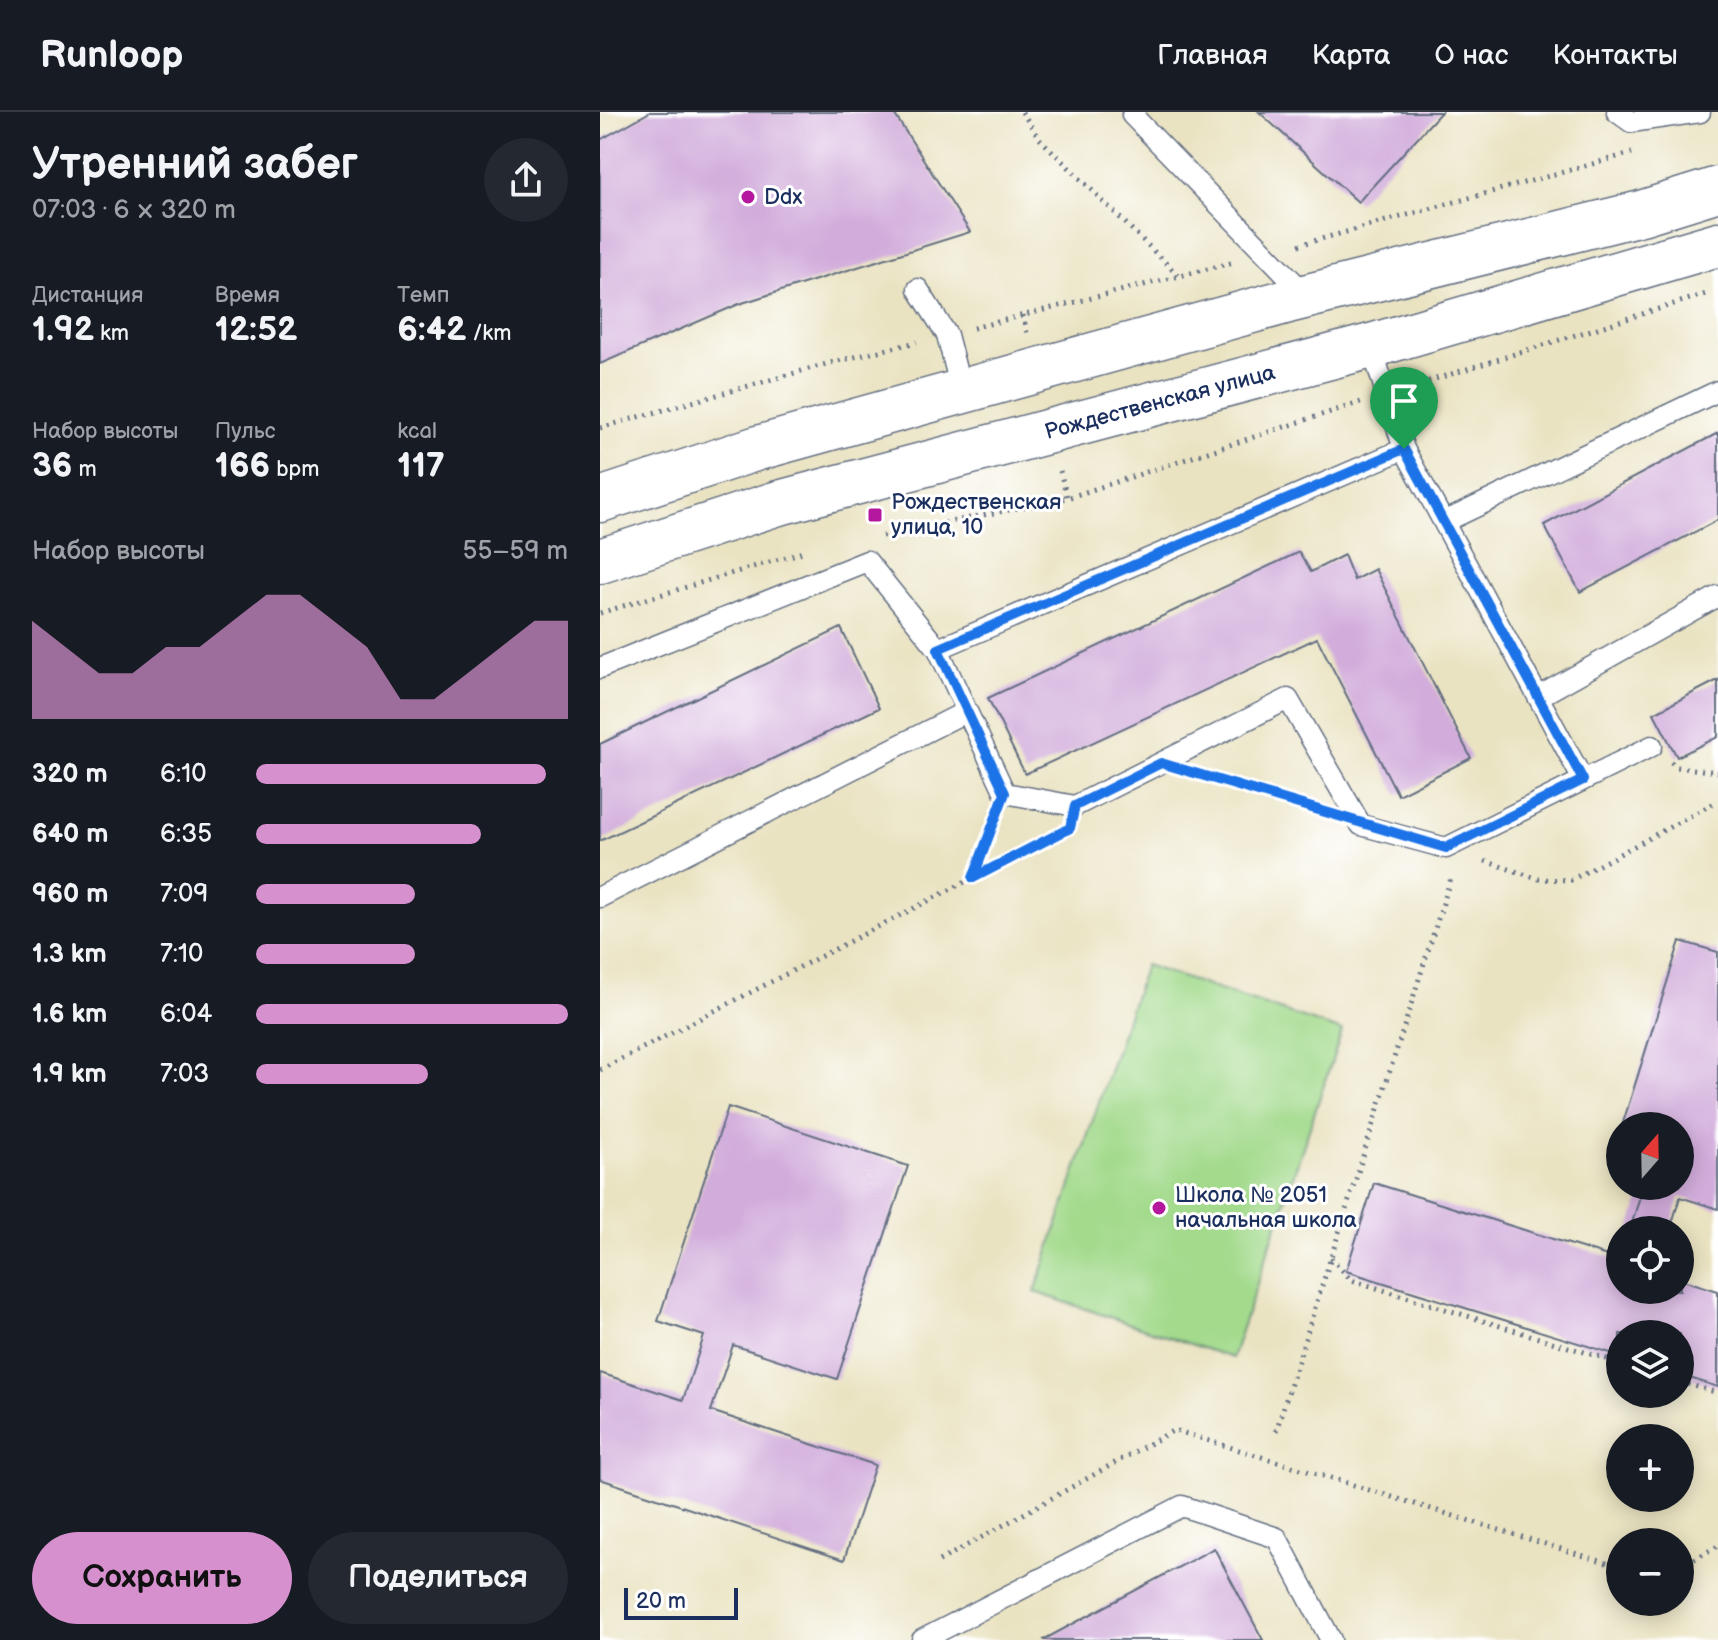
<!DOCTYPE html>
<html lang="ru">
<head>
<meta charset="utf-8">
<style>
	body { margin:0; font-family:"Balsamiq Sans",sans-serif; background:#242831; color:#f1f3f6; height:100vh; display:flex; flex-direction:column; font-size:30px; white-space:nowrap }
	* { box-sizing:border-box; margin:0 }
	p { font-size:26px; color:#9ea1a6 }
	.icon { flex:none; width:44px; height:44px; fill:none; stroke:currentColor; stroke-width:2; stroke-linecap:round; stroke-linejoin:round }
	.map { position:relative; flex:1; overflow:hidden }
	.side { display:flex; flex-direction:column; background:#171b24; width:600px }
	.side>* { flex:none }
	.needle { width:52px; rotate:20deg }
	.buttons { position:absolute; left:1006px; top:1000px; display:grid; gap:16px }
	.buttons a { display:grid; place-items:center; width:88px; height:88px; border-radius:50%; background:#171b24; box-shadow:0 4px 20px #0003; font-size:40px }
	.scale { position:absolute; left:24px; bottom:20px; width:114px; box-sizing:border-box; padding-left:8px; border:4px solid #1b2f5e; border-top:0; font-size:22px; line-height:28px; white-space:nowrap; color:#1b2f5e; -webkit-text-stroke:6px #fff; paint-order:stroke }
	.pin { position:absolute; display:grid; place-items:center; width:68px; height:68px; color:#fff; margin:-82px -34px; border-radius:50% 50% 50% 0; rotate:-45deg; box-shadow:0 0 8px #0007 }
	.pin .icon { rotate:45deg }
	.round { display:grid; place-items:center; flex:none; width:84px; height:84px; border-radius:42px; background:#242831 }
	.overview { display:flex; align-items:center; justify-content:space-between; height:136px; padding:0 32px }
	h1 { font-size:44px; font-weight:600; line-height:60px }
	.metrics { display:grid; grid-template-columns:repeat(3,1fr); gap:12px; height:136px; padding:8px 32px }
	.metrics div { display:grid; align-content:center }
	.metrics b { font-size:34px; font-weight:600 }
	.metrics small { font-size:22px; font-weight:400 }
	.metrics p { font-size:22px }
	.chart { height:224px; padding:16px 32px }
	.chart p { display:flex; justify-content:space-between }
	.chart svg { width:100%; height:144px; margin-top:8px; fill:#d690ce; opacity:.7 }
	.action { display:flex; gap:16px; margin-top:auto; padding:16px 32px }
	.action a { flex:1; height:92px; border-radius:48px; background:#d690ce; color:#111; font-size:32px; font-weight:600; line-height:92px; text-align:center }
	.action a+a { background:#242831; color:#f1f3f6 }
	ul { padding:0 32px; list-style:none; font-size:26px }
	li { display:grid; grid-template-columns:128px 96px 1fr; align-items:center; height:60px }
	li i { height:20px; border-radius:10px; background:#d690ce }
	header { display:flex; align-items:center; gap:48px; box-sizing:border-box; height:112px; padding:0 40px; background:#171b24; border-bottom:2px solid #363941 }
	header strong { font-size:38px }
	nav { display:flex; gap:44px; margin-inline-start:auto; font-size:28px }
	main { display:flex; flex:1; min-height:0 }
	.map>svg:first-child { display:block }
</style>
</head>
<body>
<header>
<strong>Runloop</strong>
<nav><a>Главная</a><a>Карта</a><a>О нас</a><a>Контакты</a></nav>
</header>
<main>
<section class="side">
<div class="overview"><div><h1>Утренний забег</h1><p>07:03 · 6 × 320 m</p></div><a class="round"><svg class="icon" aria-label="share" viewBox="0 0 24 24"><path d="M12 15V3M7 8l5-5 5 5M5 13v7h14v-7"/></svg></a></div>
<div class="metrics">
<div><p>Дистанция</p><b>1.92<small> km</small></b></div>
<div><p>Время</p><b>12:52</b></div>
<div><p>Темп</p><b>6:42<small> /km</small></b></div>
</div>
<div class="metrics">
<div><p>Набор высоты</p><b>36<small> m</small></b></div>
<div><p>Пульс</p><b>166<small> bpm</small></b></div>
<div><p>kcal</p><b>117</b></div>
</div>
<div class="chart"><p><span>Набор высоты</span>55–59 m</p>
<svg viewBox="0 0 160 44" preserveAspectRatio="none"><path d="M0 44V14L10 22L20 30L30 30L40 22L50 22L60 14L70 6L80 6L90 14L100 22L110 38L120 38L130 30L140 22L150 14L160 14V44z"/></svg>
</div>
<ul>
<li><b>320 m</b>6:10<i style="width:93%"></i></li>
<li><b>640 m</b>6:35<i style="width:72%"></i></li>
<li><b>960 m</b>7:09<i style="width:51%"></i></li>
<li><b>1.3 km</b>7:10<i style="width:51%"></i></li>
<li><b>1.6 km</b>6:04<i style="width:100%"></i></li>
<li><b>1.9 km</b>7:03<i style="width:55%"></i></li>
</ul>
<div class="action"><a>Сохранить</a><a>Поделиться</a></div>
</section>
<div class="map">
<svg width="1118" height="1528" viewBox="0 0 1118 1528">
	<rect width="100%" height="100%" fill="#fff"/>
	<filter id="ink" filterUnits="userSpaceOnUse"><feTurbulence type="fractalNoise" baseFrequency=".0125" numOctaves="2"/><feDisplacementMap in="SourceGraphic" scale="16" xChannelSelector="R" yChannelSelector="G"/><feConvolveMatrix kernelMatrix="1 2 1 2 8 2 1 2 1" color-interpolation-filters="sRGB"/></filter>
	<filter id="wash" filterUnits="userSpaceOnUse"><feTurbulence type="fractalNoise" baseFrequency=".006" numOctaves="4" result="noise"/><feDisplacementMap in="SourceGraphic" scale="32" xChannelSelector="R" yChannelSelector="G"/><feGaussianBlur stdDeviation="1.8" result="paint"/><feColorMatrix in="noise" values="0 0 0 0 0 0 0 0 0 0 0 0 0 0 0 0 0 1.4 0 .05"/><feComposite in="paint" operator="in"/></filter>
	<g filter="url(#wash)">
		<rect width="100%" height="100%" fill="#eae3c2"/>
		<path fill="#a3da8c" stroke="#5f8475" stroke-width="2" d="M545,853l197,66 -110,327 -197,-66z"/>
		<g id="blocks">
			<path fill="#d2addb" d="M50,0h243l77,120 -231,72 -139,60v-224z
				M659,0h182l-83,90z
				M1118,321v87l-138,72 -36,-67z
				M699,440l12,20 33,-17 10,25 21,-11 96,189 -73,37 -81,-157 -292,136 -37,-76z
				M241,516l38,80 -279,133v-97z
				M1118,568v57l-41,20 -23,-44z
				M1080,829l38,11v257l-38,-12 -10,33h-40l13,-44h37v-60h-58z
				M128,995l180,59 -71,213 -104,-34 -22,66 164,54 -31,95 -244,-81v-106l83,27 21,-64 -46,-15z
				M774,1071l246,77v30h60v-11l38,12v96l-38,-12v-41h-60v22l-274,-85z
				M614,1436l49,92h-220z"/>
		</g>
	</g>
	<g filter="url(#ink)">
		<use href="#blocks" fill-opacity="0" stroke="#636e81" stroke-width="2"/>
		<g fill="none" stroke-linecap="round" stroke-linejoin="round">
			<defs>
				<path id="service" d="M535,0l-3,3 175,181
					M1017,0l14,10 69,-10
					M318,177l29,46 15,58
					M771,234l33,103 -466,200 67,144 70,13 213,-107 73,126 85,23 206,-102
					M804,337l179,331
					M844,410l274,-131
					M0,556l267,-107 71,88
					M938,585l180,-101
					M0,785l367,-186
					M322,1528l260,-134 95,32 54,102"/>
				<g id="tertiary">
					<path d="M0,388l158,-52 530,-147 353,-88 77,-24"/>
					<path id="s1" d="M0,449l175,-57 596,-158 347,-102"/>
				</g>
			</defs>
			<use href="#service" stroke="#636e81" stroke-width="23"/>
			<use href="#tertiary" stroke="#636e81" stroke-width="47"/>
			<path stroke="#636e81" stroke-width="5" stroke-dasharray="2 6" stroke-linecap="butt" d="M422,0l17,26 140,138
				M699,133l333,-92
				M423,203l4,18
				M373,216l262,-66
				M813,274l296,-93
				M0,316l230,-65 87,-21
				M460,359l7,27
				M282,424l185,-38 294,-96
				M0,501l206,-62
				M1071,650l6,5 41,5
				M600,663l120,37
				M885,749l54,18 32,1 147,-79
				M373,766l22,-58
				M0,958l458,-236
				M731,1146l20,22 269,83
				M1080,1270l38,11
				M676,1319l176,-556
				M339,1449l235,-131 446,137
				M1080,1455l38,-21"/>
			<use href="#service" stroke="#fff" stroke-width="20"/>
			<use href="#tertiary" stroke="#fff" stroke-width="44"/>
		</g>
	</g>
	<g fill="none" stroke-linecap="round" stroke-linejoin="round" filter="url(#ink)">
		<defs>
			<path id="route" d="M804,337l179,331 -137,68 -285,-85 -86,43 -5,22 -97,50 32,-85 -67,-144z"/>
		</defs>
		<use href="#route" stroke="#fff" stroke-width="16"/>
		<use href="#route" stroke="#1a73e8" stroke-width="10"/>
	</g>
	<g fill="#b5179e" stroke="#fff" stroke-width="3">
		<circle cx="148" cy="85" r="8"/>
		<rect x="267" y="395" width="16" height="16" rx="4"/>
		<circle cx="559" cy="1096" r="8"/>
	</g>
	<g text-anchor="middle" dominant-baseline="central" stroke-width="6" stroke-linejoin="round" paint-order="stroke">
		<g font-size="22" fill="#1b2f5e" stroke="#fff" text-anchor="start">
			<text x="164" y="85">Ddx</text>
			<text x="291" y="390">Рождественская<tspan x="291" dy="25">улица, 10</tspan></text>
			<text x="575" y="1083">Школа № 2051<tspan x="575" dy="25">начальная школа</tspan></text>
		</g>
		<g font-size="22" fill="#1b2f5e" stroke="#fff">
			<text stroke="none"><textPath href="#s1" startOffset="582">Рождественская улица</textPath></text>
		</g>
	</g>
</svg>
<div class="buttons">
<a><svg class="needle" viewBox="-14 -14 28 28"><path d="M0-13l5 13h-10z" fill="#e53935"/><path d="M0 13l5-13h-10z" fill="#9ea1a6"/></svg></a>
<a><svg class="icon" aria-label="locate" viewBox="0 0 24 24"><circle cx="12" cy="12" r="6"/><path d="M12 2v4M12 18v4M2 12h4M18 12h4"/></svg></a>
<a><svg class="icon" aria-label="layers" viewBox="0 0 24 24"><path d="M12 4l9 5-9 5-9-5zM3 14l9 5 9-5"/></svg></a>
<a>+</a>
<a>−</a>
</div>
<div class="scale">20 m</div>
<div class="pin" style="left:804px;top:337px;background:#1e9e55"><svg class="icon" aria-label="arrive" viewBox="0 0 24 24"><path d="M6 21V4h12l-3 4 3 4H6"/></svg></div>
</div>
</main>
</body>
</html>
